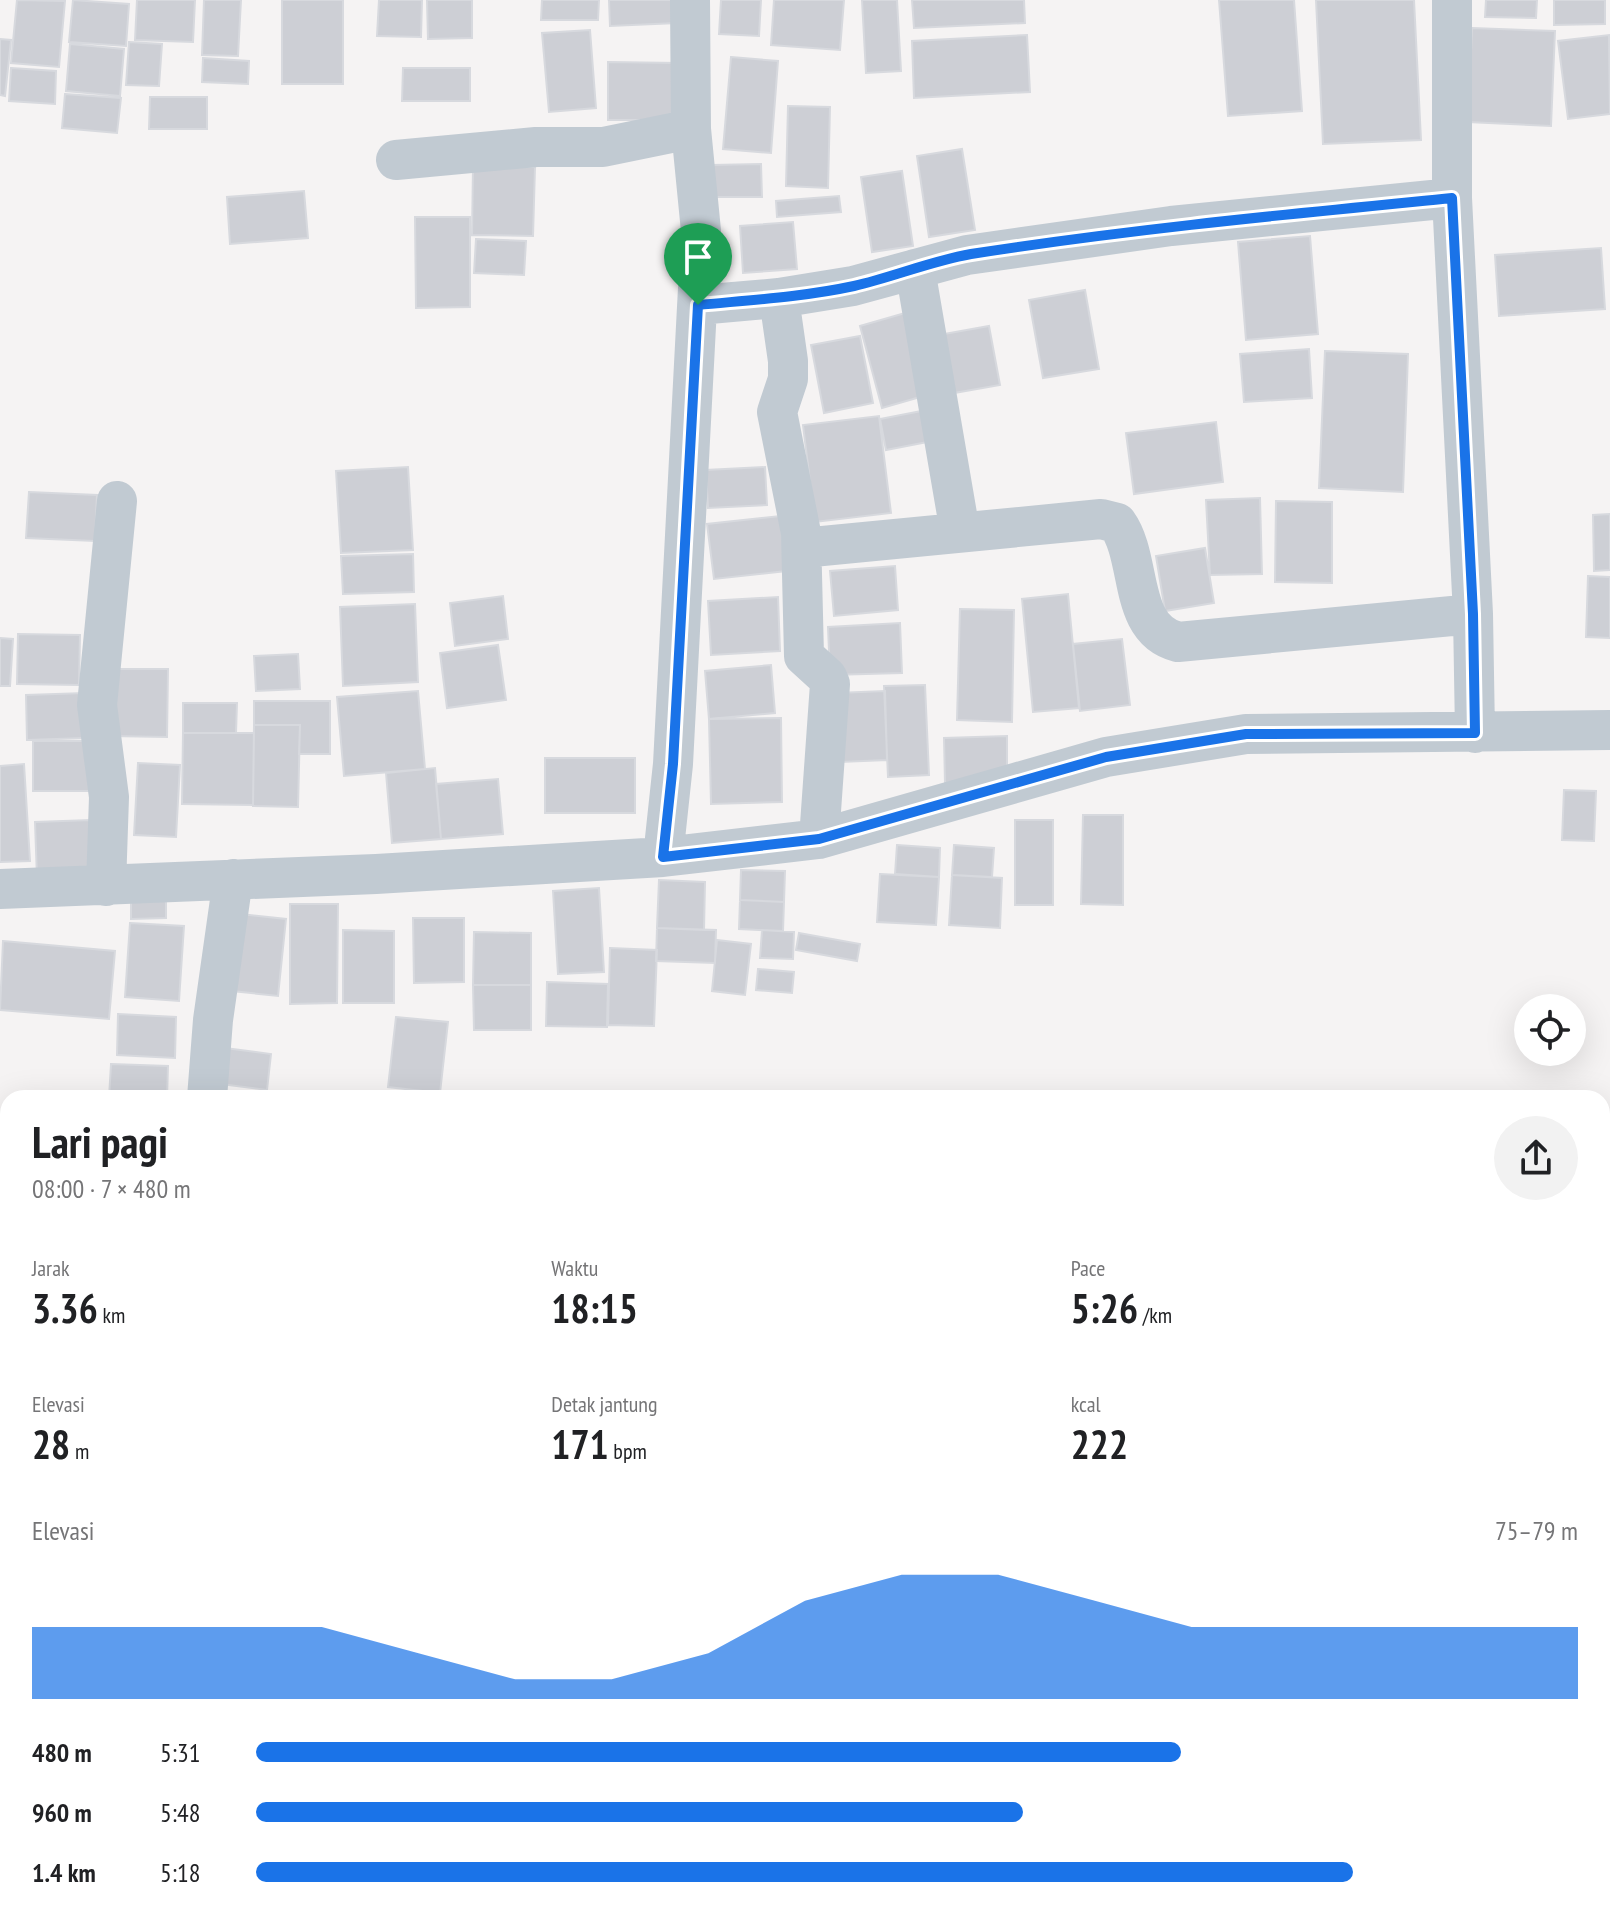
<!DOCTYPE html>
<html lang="id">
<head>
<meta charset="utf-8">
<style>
	body { margin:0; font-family:"PT Sans Narrow",sans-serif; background:#f2f2f2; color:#202124; height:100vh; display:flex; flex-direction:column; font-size:30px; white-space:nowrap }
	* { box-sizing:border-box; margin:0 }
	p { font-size:26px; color:#757577 }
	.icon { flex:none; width:44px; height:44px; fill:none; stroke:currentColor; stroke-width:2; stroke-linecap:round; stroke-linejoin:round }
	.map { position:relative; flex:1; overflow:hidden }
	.details { position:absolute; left:0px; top:1090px; width:1610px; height:830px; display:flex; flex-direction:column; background:#fff; border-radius:24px 24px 0 0; box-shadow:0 8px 32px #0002 }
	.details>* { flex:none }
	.buttons { position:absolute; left:1514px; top:994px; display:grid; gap:16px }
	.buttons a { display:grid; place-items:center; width:72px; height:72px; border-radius:50%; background:#fff; box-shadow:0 8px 32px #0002; font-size:40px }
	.pin { position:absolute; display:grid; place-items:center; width:68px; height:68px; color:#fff; margin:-82px -34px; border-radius:50% 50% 50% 0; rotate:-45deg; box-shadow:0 0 8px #0007 }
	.pin .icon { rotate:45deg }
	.round { display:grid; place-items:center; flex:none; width:84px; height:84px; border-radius:42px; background:#f2f2f2 }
	.summary { display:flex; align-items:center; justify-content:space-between; height:136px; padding:0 32px }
	h1 { font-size:44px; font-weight:800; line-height:60px }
	.figures { display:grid; grid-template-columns:repeat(3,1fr); gap:12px; height:136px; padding:8px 32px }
	.figures div { display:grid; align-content:center }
	.figures b { font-size:40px; font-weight:800 }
	.figures small { font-size:22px; font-weight:400 }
	.figures p { font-size:22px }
	.chart { height:224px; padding:16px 32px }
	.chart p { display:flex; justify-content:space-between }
	.chart svg { width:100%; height:144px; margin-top:8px; fill:#1a73e8; opacity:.7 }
	ul { padding:0 32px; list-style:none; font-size:26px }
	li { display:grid; grid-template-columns:128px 96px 1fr; align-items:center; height:60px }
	li i { height:20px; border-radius:10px; background:#1a73e8 }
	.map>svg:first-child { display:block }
</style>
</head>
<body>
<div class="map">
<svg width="1610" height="1919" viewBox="0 0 1610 1919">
	<rect width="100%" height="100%" fill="#f5f3f3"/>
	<path fill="#cdcfd5" stroke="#d7d9de" stroke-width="2" d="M17,0l48,1 -6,66 -48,-4z
		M73,0l56,4 -3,42 -57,-4z
		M137,0h58l-2,42 -58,-2z
		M204,0h37l-3,56 -36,-1z
		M282,0h61v84h-61z
		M379,0h43l-1,37 -44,-1z
		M427,0h45v38l-44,1z
		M542,0h57l-1,20h-57z
		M609,0h67l1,23 -67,3z
		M721,0h40l-2,36 -40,-2z
		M774,0h70l-4,50 -69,-5z
		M862,0h35l4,71 -35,2z
		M912,0h112l1,23 -111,5z
		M1219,0h75l8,111 -74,5z
		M1316,0h98l7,140 -98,4z
		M1486,0h51l-1,18 -51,-1z
		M1554,0h51v24l-51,1z
		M1472,28l83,3 -4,95 -83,-4z
		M590,30l6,78 -47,4 -7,-79z
		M1027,35l3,57 -116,6 -2,-57z
		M1609,35l1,79 -42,5 -10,-78z
		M0,39l11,1 -6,56 -5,-1z
		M129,42l33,2 -3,42 -33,-1z
		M70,44l54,5 -4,47 -54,-5z
		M731,57l47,4 -7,92 -48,-4z
		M203,58l46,3 -1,23 -46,-2z
		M608,62l70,1 -7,57h-63z
		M11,68l45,3 -1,33 -46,-3z
		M403,68h67v33h-68z
		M65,94l56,4 -4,35 -55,-5z
		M150,97h57v32h-58z
		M788,106l42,1 -2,81 -42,-2z
		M962,149l13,81 -46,7 -12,-81z
		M761,164l1,33h-49l-1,-32z
		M473,167h62l-2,69 -61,-1z
		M902,171l11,75 -41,6 -11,-75z
		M304,191l4,47 -78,6 -3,-47z
		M839,196l2,16 -64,5 -1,-16z
		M415,217h55v90l-54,1z
		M793,222l4,47 -54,4 -3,-47z
		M1310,236l8,98 -72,6 -8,-98z
		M476,239l50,2 -2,34 -50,-2z
		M1601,248l4,61 -106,7 -4,-61z
		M1085,290l14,79 -56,9 -14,-78z
		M912,311l22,82 -52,15 -22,-82z
		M989,326l11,59 -46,8 -10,-59z
		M860,336l13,67 -49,10 -13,-68z
		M1309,349l3,49 -68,4 -4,-48z
		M1325,351l83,3 -5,138 -84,-4z
		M937,408l6,31 -57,11 -6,-31z
		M879,416l12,97 -76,9 -12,-97z
		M1216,422l7,60 -89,12 -8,-61z
		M408,467l5,83 -72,3 -5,-82z
		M765,467l2,38 -59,3 -2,-38z
		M29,492l68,3 -2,46 -69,-3z
		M1260,498l2,76 -52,1 -4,-75z
		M1276,501l56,1v81l-57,-1z
		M1610,514v56l-16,1 -1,-56z
		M780,516l6,55 -72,8 -7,-55z
		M1205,548l9,55 -49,8 -9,-55z
		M413,554l1,38 -71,2 -2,-38z
		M895,566l3,44 -64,6 -4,-45z
		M1588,576l22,1v61l-24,-1z
		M1068,594l11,114 -46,4 -11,-113z
		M503,596l5,43 -53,7 -5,-43z
		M778,597l2,54 -69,4 -3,-54z
		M415,604l3,78 -75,4 -3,-79z
		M960,609l54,1 -2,112 -55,-2z
		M900,623l2,50 -72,2 -2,-48z
		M18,634l62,1 -1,50 -62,-1z
		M0,638l13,1 -3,47h-10z
		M1122,639l8,66 -50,6 -7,-67z
		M498,645l8,55 -59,8 -7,-55z
		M298,654l2,35 -44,2 -2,-35z
		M771,665l4,48 -66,6 -4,-48z
		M111,669h57l-1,68 -56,-1z
		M925,685l4,90 -41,2 -4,-91z
		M418,691l7,78 -81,7 -7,-79z
		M885,691l2,69 -47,2 -3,-69z
		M85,693l1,45 -59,2 -1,-45z
		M254,701h76v53h-31l1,-29h-46z
		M183,703h54l-1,30h-53z
		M781,718l1,84 -71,2 -2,-85z
		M254,725h46l-2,82 -45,-1z
		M183,733h71l-1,72 -71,-1z
		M1007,736v40l-62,7 -1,-45z
		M33,741h57v50h-57z
		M545,758h90v55h-90z
		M138,763l42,2 -4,72 -42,-2z
		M24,764l6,97 -30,1v-96z
		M435,768l6,71 -49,4 -6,-70z
		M498,779l5,55 -62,5 -5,-55z
		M1564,790l32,1 -2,50 -32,-1z
		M1083,815h40v90l-42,-1z
		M91,820l2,56 -56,2 -2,-56z
		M1015,820h38v85h-38z
		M897,845l43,3 -1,29 -44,-3z
		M954,845l40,3 -2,29 -40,-2z
		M741,870l44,1 -1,31 -44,-2z
		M880,874l59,3 -3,48 -59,-3z
		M952,875l50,3 -2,50 -51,-3z
		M659,880l46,2 -1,48 -47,-2z
		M599,888l5,84 -46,2 -5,-83z
		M166,894v24l-35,1v-24z
		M740,900l44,2 -1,29 -44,-2z
		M290,904h48l-1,99 -47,1z
		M241,914l45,5 -8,77 -46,-5z
		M413,918h51v64l-50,1z
		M130,923l54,3 -5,75 -54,-4z
		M657,928l59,2 -1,33 -59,-2z
		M343,930l51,1v72h-51z
		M762,930l32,2 -1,27 -33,-1z
		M474,932l57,1v52h-58z
		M799,933l61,11 -3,17 -61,-11z
		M717,940l34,4 -6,51 -33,-4z
		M3,941l112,10 -6,68 -109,-9z
		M610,948l47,2 -3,76 -46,-1z
		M758,969l36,3 -2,21 -36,-3z
		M547,982l61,2 -1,43 -61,-1z
		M473,985h58v45h-57z
		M118,1014l58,3 -1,41 -58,-3z
		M396,1017l52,5 -8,71 -52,-6z
		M225,1048l46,6 -4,36 -47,-6z
		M111,1064l57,2 -1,32h-58z"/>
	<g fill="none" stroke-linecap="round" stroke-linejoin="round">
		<path stroke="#c1cad2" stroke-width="40" d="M1452,0v198l21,416 2,119
			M396,160l140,-13h67l88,-18
			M915,269l45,263
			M779,298l9,63v18l-11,33 24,121 3,123 23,21 3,7 -11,155
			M698,305l81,-7 74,-12 114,-31 204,-29 281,-28
			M802,548l299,-29 16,4c26,36 10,106 61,119l295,-28
			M663,857l10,-93 28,-533 -10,-102 -1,-129
			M106,886l3,-89 -12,-92 20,-204
			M0,889l376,-15 287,-17 156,-18 287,-82 140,-23 364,-4
			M207,1098l6,-78 20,-141
			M0,1590l8,1"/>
	</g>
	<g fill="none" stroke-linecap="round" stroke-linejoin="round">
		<defs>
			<path id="route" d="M1452,198l21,416 2,119 -229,1 -140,23 -287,82 -156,18 10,-93 25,-459c52,-5 105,-8 156,-19 39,-9 77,-25 117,-32 160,-25 320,-40 481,-56z"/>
		</defs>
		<use href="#route" stroke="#fff" stroke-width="16"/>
		<use href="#route" stroke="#1a73e8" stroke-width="10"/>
	</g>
</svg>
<div class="buttons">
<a><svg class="icon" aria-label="locate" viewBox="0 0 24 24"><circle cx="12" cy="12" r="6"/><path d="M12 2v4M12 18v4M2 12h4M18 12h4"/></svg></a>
</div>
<div class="pin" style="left:698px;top:305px;background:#1e9e55"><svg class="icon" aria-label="arrive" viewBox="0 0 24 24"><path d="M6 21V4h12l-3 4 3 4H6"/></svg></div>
<section class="details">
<div class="summary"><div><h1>Lari pagi</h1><p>08:00 · 7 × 480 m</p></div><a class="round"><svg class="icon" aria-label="share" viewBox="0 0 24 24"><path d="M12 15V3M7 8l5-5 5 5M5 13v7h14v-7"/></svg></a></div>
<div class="figures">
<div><p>Jarak</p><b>3.36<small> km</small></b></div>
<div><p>Waktu</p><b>18:15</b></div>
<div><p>Pace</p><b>5:26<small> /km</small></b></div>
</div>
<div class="figures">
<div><p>Elevasi</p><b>28<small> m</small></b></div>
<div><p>Detak jantung</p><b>171<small> bpm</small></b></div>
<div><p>kcal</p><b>222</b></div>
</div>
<div class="chart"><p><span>Elevasi</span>75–79 m</p>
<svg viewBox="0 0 160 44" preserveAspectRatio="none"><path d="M0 44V22L10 22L20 22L30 22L40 30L50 38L60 38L70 30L80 14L90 6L100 6L110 14L120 22L130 22L140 22L150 22L160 22V44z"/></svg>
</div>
<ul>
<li><b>480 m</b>5:31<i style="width:70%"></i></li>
<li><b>960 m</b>5:48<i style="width:58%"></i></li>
<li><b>1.4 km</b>5:18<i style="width:83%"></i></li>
</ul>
</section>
</div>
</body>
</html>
